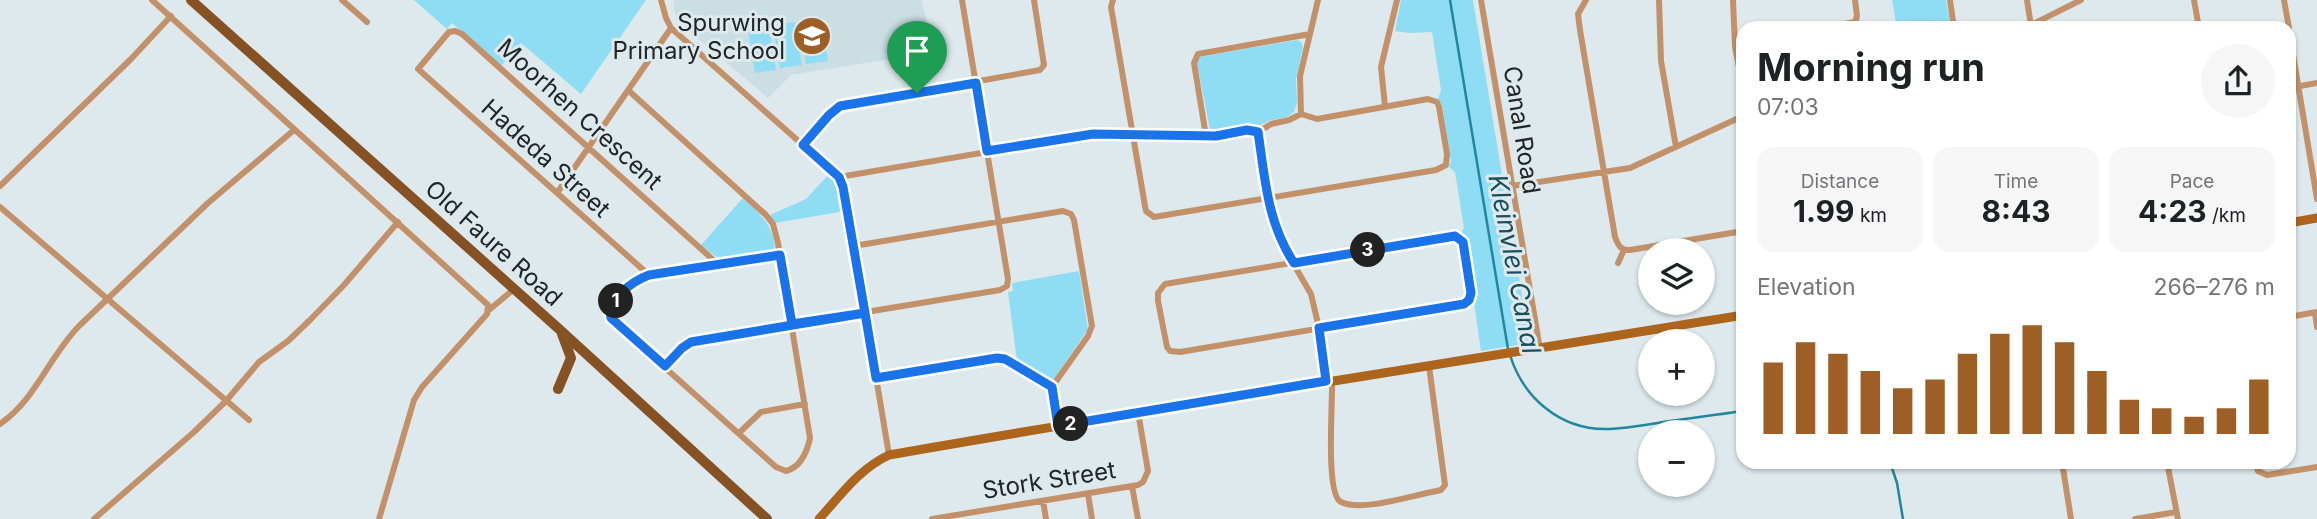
<!DOCTYPE html>
<html lang="en">
<head>
<meta charset="utf-8">
<style>
	body { margin:0; font-family:Inter,sans-serif; background:#f6f6f6; color:#202124; height:100vh; display:flex; flex-direction:column; font-size:26px; white-space:nowrap }
	* { box-sizing:border-box; margin:0 }
	p { font-size:23px; color:#757577 }
	.icon { flex:none; width:38px; height:38px; fill:none; stroke:currentColor; stroke-width:2; stroke-linecap:round; stroke-linejoin:round }
	.map { position:relative; flex:1; overflow:hidden }
	.panel { position:absolute; left:1736px; top:21px; width:560px; height:448px; display:flex; flex-direction:column; background:#fff; border-radius:21px; box-shadow:0 2px 5px #0004 }
	.panel>* { flex:none }
	.tools { position:absolute; left:1638px; top:238px; display:grid; gap:14px }
	.tools a { display:grid; place-items:center; width:77px; height:77px; border-radius:50%; background:#fff; box-shadow:0 2px 5px #0004; font-size:35px }
	.pin { position:absolute; display:grid; place-items:center; width:60px; height:60px; color:#fff; margin:-72px -30px; border-radius:50% 50% 50% 0; rotate:-45deg; box-shadow:0 0 7px #0007 }
	.pin .icon { rotate:45deg }
	.km { position:absolute; width:35px; height:35px; margin:-18px; border-radius:50%; background:#222; color:#fff; font-size:19px; line-height:35px; text-align:center }
	.round { display:grid; place-items:center; flex:none; width:74px; height:74px; border-radius:37px; background:#f6f6f6 }
	.headline { display:flex; align-items:center; justify-content:space-between; height:119px; padding:0 21px }
	h1 { font-size:38px; font-weight:700; line-height:52px }
	.metrics { display:grid; grid-template-columns:repeat(3,1fr); gap:10px; height:119px; padding:7px 21px }
	.metrics div { display:grid; align-content:center; border-radius:18px; background:#f6f6f6; text-align:center }
	.metrics b { font-size:30px; font-weight:700 }
	.metrics small { font-size:19px; font-weight:400 }
	.metrics p { font-size:19px }
	.chart { height:196px; padding:14px 21px }
	.chart p { display:flex; justify-content:space-between }
	.chart svg { width:100%; height:126px; margin-top:7px; stroke:#9d5f25; stroke-width:6 }
	.map>svg:first-child { display:block }
</style>
</head>
<body>
<div class="map">
<svg width="2317" height="519" viewBox="0 0 2317 519">
	<rect width="100%" height="100%" fill="#dee9ed"/>
	<path fill="#cadee4" d="M673,0h249l11,52 -142,23 -23,23 -92,-78z"/>
	<path fill="#8fddf5" d="M414,0h232l-65,94 -60,-51 -20,23 -49,-43 -5,6z
		M1401,0h72l56,337v2l-6,5 -42,7 -16,-111 -5,-5 4,-7 -9,-56 -6,-5 2,-6 -9,-56 -4,-6 3,-9 -9,-58 -23,1 -14,-2z
		M1892,0h54l5,28h-54z
		M821,17l7,44 -22,3 -6,-43z
		M795,22l7,43 -22,3 -7,-43z
		M769,26l7,44 -21,3 -7,-44z
		M1297,40l4,2 2,5 -7,32 1,24 -3,9 -7,5 -19,4 -12,7 -8,-1 -33,5 -5,-2 -13,-67 2,-6z
		M829,174l9,11 7,26 -70,12 -5,-8 36,-16z
		M743,198c17,15 30,27 32,50l-6,5 -47,8 -21,-16z
		M1079,271l9,58 -34,50 -8,1 -29,-19 -9,-69 5,-1 -1,-8z"/>
	<g fill="none" stroke-linecap="round" stroke-linejoin="round">
		<path stroke="#22869e" stroke-width="2.5" d="M1450,0l58,349
			M1510,355c13,42 49,74 95,74 19,0 39,-4 58,-7 27,-4 53,-7 80,-11
			M1890,462l7,21 6,36"/>
		<path stroke="#c39169" stroke-width="6" d="M152,0l336,305 -1,9 -65,73 -8,13 -35,119
			M342,0l25,22
			M661,0l5,18 5,10 168,149 9,32 41,246
			M1481,0l59,349
			M1586,0l-8,14 2,16 35,207c3,8 6,14 15,13l113,-19
			M1659,0l2,61 15,86
			M1733,0l2,47 8,40
			M1950,0l4,28
			M2027,0l4,26
			M2194,0l5,28
			M2284,0l5,28
			M1822,28l33,-6 2,-6 -2,-16
			M2025,28l56,-28
			M2289,30l28,169
			M2289,88l28,-5
			M629,91l137,124 7,9 5,19 32,195c-3,14 -9,29 -24,33l-10,-4 -161,-144 -5,-5v-7c7,-16 22,-30 39,-36l131,-20
			M1385,106l-4,-39 16,-67
			M1301,114l-1,-38 18,-76
			M1258,132l16,92 9,22 28,48 8,34 8,53
			M1206,136l-12,-73 4,-9 112,-20
			M803,144l26,-29 11,-9 200,-36 4,-5 -10,-65
			M839,177l254,-43 123,2 31,-6 11,2 13,-8 18,-4 12,-6 16,5 111,-20 9,3 2,5 8,47 -1,11 -10,5 -282,47 -8,-6 -1,-5 -34,-199 2,-7
			M0,186l131,-127 40,-43
			M1512,186l118,-18 113,-52
			M557,193l114,-165
			M0,207l249,213
			M1453,236l10,6 8,51 -2,7 -5,4 -284,48 -10,-1 -3,-4 -9,-46v-8l7,-9z
			M854,246l209,-35 8,3 3,6 18,106 -4,10 -36,51
			M1618,263l6,-13
			M649,275l-231,-206 31,-37 6,-1 7,3 257,231
			M489,310l25,-21
			M2315,313l2,14
			M2289,317l28,-5
			M665,366l22,-23 9,-3 304,-50 7,-4 1,-7 -46,-279
			M876,378l121,-20 8,1 47,28 6,39
			M1332,380c1,20 -7,115 9,122 21,10 69,-6 91,-10l9,-2 4,-5 -16,-119
			M0,424c37,-26 48,-66 79,-98l129,-123 86,-73
			M739,433l22,-21 44,-8
			M1931,462h2
			M2062,462l9,57
			M2167,462l11,57
			M2255,462l3,9 9,4 50,-8
			M1132,486l6,33
			M1088,494l4,25
			M1043,501l3,18
			M94,519l100,-87 32,-31 33,-39 29,-21 22,-21 34,-35 54,-63
			M932,519l206,-34 5,-3 5,-11 -10,-59
			M2135,519l41,-7"/>
		<path stroke="#ad651e" stroke-width="9" d="M2289,223l28,-5
			M819,519c22,-24 40,-50 70,-64 284,-50 569,-93 854,-140"/>
		<path stroke="#865224" stroke-width="10" d="M191,0l368,329 208,190
			M558,389l13,-31 -9,-24"/>
	</g>
	<g fill="none" stroke-linecap="round" stroke-linejoin="round">
		<defs>
			<path id="route" d="M917,93l-77,13 -11,9 -26,30 36,32 4,10 22,126 -174,29 -9,6 -17,18 -54,-48c-4,-19 22,-37 38,-43l131,-20 12,69 73,-11 11,65 121,-20 8,1 47,28 6,39 268,-45 -7,-53 145,-24 5,-4 2,-7 -8,-51 -8,-6 -161,27c-27,-41 -29,-85 -36,-131l-11,-2 -31,6 -123,-2 -106,17 -11,-68 -59,10"/>
		</defs>
		<use href="#route" stroke="#fff" stroke-width="14"/>
		<use href="#route" stroke="#1a73e8" stroke-width="9"/>
	</g>
	<defs>
		<symbol id="school-disc" viewBox="-11 -11 22 22"><circle r="9.5" fill="#9d5f25" stroke="#dee9ed"/><path d="M0-5L7-2L0 1L-7-2ZM-4 1L0 2.5L4 1V4Q0 6-4 4Z" fill="#fff"/></symbol>
	</defs>
	<g fill-rule="evenodd">
		<use href="#school-disc" x="790" y="14" width="44" height="44"/>
	</g>
	<g text-anchor="middle" dominant-baseline="central" stroke-width="6" stroke-linejoin="round" paint-order="stroke">
		<g font-size="24" fill="#212526" stroke="#dee9ed" text-anchor="end">
			<text x="785" y="22">Spurwing<tspan x="785" dy="28">Primary School</tspan></text>
		</g>
		<g font-size="24" fill="#212526" stroke="#dee9ed">
			<text transform="translate(580 114) rotate(42)">Moorhen Crescent</text>
			<text transform="translate(1522 130) rotate(81)">Canal Road</text>
			<text transform="translate(546 158) rotate(42)">Hadeda Street</text>
			<text transform="translate(494 243) rotate(42)">Old Faure Road</text>
			<text transform="translate(1049 480) rotate(-9)">Stork Street</text>
		</g>
		<g font-size="26" font-style="italic" fill="#194e5d" stroke="#dee9ed">
			<text transform="translate(1515 264) rotate(79)">Kleinvlei Canal</text>
		</g>
	</g>
</svg>
<div class="tools">
<a><svg class="icon" aria-label="layers" viewBox="0 0 24 24"><path d="M12 4l9 5-9 5-9-5zM3 14l9 5 9-5"/></svg></a>
<a>+</a>
<a>−</a>
</div>
<div class="pin" style="left:917px;top:93px;background:#1e9e55"><svg class="icon" aria-label="arrive" viewBox="0 0 24 24"><path d="M6 21V4h12l-3 4 3 4H6"/></svg></div>
<b class="km" style="left:616px;top:301px">1</b>
<b class="km" style="left:1071px;top:424px">2</b>
<b class="km" style="left:1368px;top:250px">3</b>
<section class="panel">
<div class="headline"><div><h1>Morning run</h1><p>07:03</p></div><a class="round"><svg class="icon" aria-label="share" viewBox="0 0 24 24"><path d="M12 15V3M7 8l5-5 5 5M5 13v7h14v-7"/></svg></a></div>
<div class="metrics">
<div><p>Distance</p><b>1.99<small> km</small></b></div>
<div><p>Time</p><b>8:43</b></div>
<div><p>Pace</p><b>4:23<small> /km</small></b></div>
</div>
<div class="chart"><p><span>Elevation</span>266–276 m</p>
<svg viewBox="0 0 160 44" preserveAspectRatio="none"><path d="M5 44V19M15 44V12M25 44V16M35 44V22M45 44V28M55 44V25M65 44V16M75 44V9M85 44V6M95 44V12M105 44V22M115 44V32M125 44V35M135 44V38M145 44V35M155 44V25"/></svg>
</div>
</section>
</div>
</body>
</html>
